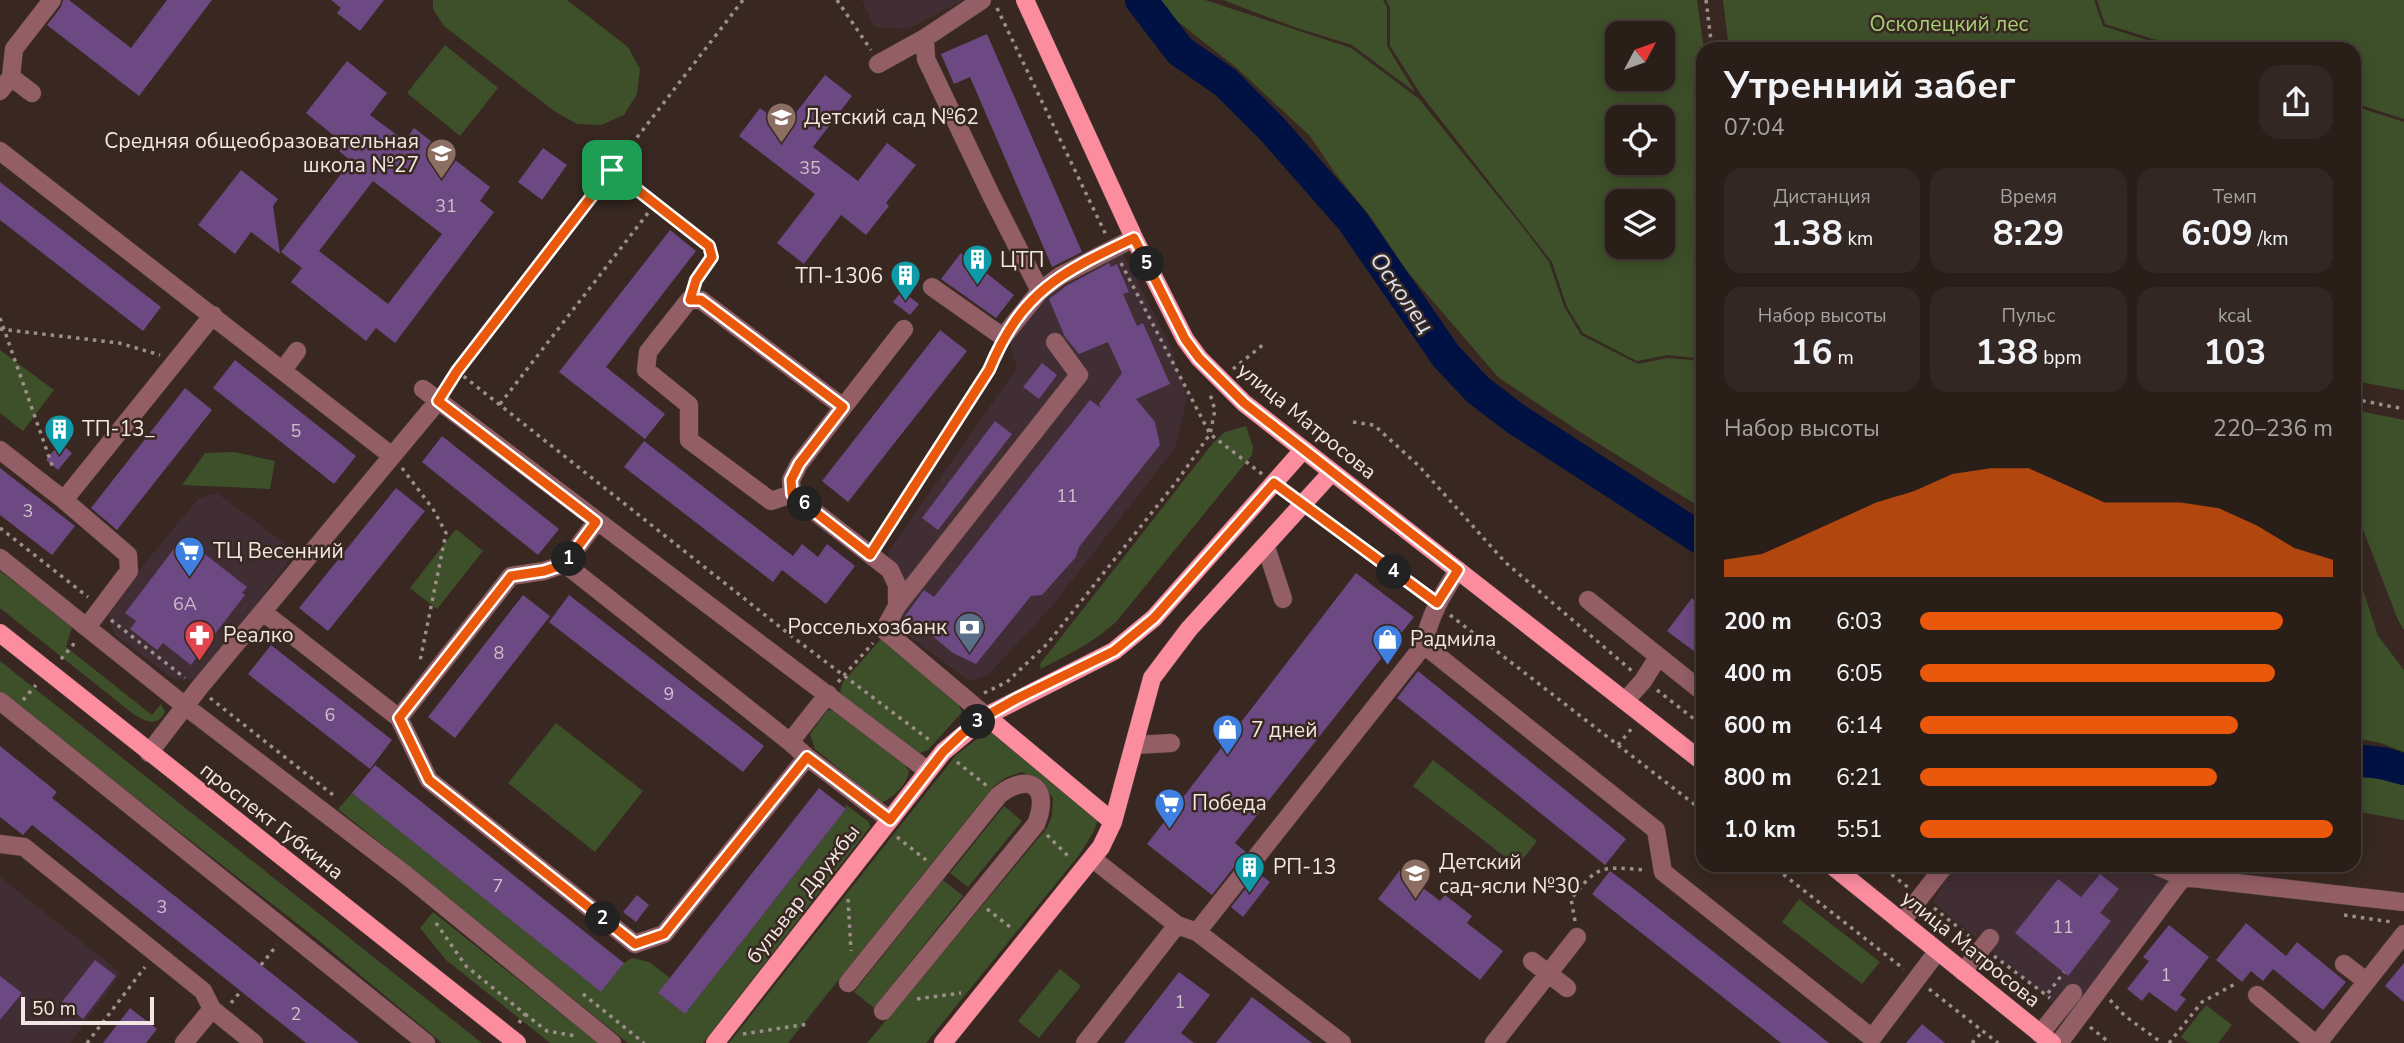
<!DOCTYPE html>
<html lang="ru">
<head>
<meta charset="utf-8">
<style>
	body { margin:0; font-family:"Nunito Sans",sans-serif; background:#322722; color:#f1f3f6; height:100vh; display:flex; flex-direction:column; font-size:26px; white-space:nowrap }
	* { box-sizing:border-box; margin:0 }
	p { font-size:23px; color:#a5a2a2 }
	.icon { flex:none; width:38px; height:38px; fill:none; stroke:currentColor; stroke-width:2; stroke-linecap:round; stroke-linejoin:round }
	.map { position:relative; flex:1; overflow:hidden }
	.sheet { position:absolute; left:1696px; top:42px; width:665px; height:830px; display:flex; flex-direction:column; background:#2a1e19; border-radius:21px; box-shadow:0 4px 18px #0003,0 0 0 2px #463c38 }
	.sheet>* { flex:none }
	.needle { width:46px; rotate:49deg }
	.fabs { position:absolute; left:1605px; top:21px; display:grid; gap:14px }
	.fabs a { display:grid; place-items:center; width:70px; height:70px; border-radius:14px; background:#2a1e19; box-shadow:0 4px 18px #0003,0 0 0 2px #463c38; font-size:35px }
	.scale { position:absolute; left:21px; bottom:18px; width:133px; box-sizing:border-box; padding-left:7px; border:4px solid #f2e7e2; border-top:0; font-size:19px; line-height:24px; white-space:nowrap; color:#f2e7e2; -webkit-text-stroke:5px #382821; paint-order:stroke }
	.pin { position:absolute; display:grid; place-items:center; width:60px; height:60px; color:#fff; margin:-30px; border-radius:14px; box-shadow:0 4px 10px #0006 }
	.km { position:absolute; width:35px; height:35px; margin:-18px; border-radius:50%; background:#222; color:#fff; font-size:19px; line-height:35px; text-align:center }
	.round { display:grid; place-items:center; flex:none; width:74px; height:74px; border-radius:21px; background:#322722 }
	.overview { display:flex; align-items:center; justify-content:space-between; height:119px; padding:0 28px }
	h1 { font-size:38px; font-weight:700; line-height:52px }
	.metrics { display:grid; grid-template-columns:repeat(3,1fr); gap:10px; height:119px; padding:7px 28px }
	.metrics div { display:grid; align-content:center; border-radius:18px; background:#322722; text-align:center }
	.metrics b { font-size:35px; font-weight:700 }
	.metrics small { font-size:19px; font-weight:400 }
	.metrics p { font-size:19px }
	.chart { height:196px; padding:14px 28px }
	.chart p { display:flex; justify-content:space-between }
	.chart svg { width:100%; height:126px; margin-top:7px; fill:#ea580c; opacity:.7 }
	ul { padding:0 28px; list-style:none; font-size:23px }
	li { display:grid; grid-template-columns:112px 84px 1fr; align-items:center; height:52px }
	li i { height:18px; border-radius:9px; background:#ea580c }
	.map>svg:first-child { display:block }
</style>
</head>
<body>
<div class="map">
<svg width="2404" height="1043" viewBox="0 0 2404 1043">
	<rect width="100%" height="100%" fill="#382821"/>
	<path fill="#412d34" d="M862,0h102l-56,29 -34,-2z
		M1122,252l49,95 16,52 -12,49 -123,158 -64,69 -19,6 -77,-58 -4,-71 129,-184 -9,-30 23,-44z
		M217,493l67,50 3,21 -89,116 -25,-1 -58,-44 -9,-25 93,-112z
		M1954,865h191l38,21 -111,133 -139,-117z
		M0,877l121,96 -51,70h-70z"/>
	<path fill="#3e502a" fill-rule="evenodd" d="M433,0h134l61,47 12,22 -3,25 -13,21 -23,10 -24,-1 -23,-13 -110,-85 -11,-17z
		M1158,0h47l146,48 68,51 106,131 24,32 15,44 17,29 57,29 30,-6 35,3v148l-126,-79 -79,-53 -92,-107 -36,-54 -35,-43 -25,-37 -72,-67 -76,-60z
		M1223,0h160l4,8v38l28,46 -63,-47 -58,-18z
		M1386,0h311l7,49 -1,310 -35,-4 -31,6 -54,-28 -16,-26 -15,-45 -130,-166 -32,-50v-38zM1617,33h45v46h-45zM1617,117h45v46h-45zM1617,201h45v46h-45z
		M1723,0h371l9,26 72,23h-446z
		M2097,0h307v119l-50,-16v-54h-169l-80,-25z
		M445,45l53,43 -38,48 -53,-43z
		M2354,106l50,16v268l-50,-9z
		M0,350l54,40 -31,41 -23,-18z
		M2354,410l50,10v210l-6,-10 -44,-114z
		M1246,426l7,21 -1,8 -136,167c-23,21 -49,33 -75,47l-1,-5 173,-221 12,-11z
		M234,452l41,9 -5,28 -88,-4 23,-32z
		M456,529l27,22 -46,58 -27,-21z
		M2354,562l24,74 26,34v82l-23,-9 -27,-5z
		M0,571l72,56 -6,20 86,68 9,-11 4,8c-8,16 -21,9 -33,1l-132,-105z
		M881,639l7,2 70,63 4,8 -34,38 -8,3 -9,-2 -61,-46 -10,-14 3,-9z
		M0,661l482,382h-40l-125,-104 -317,-247z
		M828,710l9,1 66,52 6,8c-2,14 -15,26 -28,32l-66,-54 -5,-15z
		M556,723l87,68 -48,61 -87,-69z
		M990,729l108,91 -4,11 -14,23 -154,189h-59l180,-215 5,-13 1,-17 -13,-16 -18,-10 -15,5 -13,9 -206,257h-59l227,-288z
		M1433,760l104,81 -20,25 -104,-80z
		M2354,774l50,10v36l-50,-9z
		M352,793l249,199 23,-29 8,-5 17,4 21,16 -12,15 27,21 161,-205 -1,-5 24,18 1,5 -167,216h-75l-290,-234z
		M1004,806l18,15 -54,66 -18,-14z
		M943,880l20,16 -89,112 -20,-16z
		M1799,899l81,63 -18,22 -80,-62z
		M433,912l165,131h-48l-104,-83 -26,-32z
		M1060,969l21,17 -42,52 -21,-17z
		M2206,1005l26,20 -14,18h-29l-8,-6z"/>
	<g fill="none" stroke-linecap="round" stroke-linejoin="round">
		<path stroke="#001243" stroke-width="32" d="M1141,0l39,51 45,31 48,48 79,90 94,136 32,34 38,29 187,121
			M2354,760l28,3 22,6"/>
	</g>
	<path fill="#6c4982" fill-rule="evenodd" d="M63,0h6l62,48 36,-48h45l-73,96 -92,-71 14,-18z
		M331,0h53l-24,31 -23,-18 4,-5z
		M987,34l95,218 -30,15 -82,-190 -16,7 -13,-30z
		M347,61l40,32 -17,22 35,26 9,-13 76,59 -10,14 14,11 -99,131 -19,-15 -10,13 -75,-59 11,-14 -21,-16 70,-91 -12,-10 5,-7 -38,-31zM373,181l69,53 -54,70 -69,-53z
		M825,75l27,21 -39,51 45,34 29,-38 29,22 -30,38 3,3 -23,29 -25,-20 -37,49 -27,-21 38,-49 -76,-58 21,-28 25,19z
		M543,148l24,17 -25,35 -24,-18z
		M241,170l37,29 -5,7 7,48 -29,-22 -16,22 -37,-29z
		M0,182l161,125 -18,24 -143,-111z
		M670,230l26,21 -90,116 59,47 -20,25 -86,-67z
		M961,253l53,42 -18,23 -55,-39z
		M1109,263l2,4 6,-3 12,28 -6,2 14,32 6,-3 27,61 -34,15 19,23 5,23 -81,102 -3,10 -34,38 -11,1 -55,68 -23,-11 -34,-28 -4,5 -13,-10 22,-30 10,7 156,-197 11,8 -2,-4 23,-31 -14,-31 -29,12 -14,-17 -16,-38 17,-13z
		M902,291l17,13 -9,11 -17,-13z
		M940,330l27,21 -119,151 -26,-21z
		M235,360l121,96 -22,28 -121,-96z
		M1042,363l15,12 -18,24 -16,-12z
		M185,388l27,22 -95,120 -26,-22z
		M995,421l17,13 -74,96 -16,-12z
		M442,436l117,93 -21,26 -116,-93z
		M644,441l149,115 9,-12 16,13 9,-13 28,22 -29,38 -44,-34 -9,12 -149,-115z
		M60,443l12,10 -14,17 -12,-10z
		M0,468l75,58 -23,29 -52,-40z
		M396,488l29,23 -97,120 -29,-23z
		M183,537l64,50 -5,6 3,2 -54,70 -28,-22 -6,7 -27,-21 6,-8 -11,-8z
		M1356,573l58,44 -179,226 11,9 -34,43 -65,-51z
		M523,595l27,21 -95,122 -27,-21z
		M569,595l195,151 -21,26 -194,-150z
		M1692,598l11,9v51l-36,-27z
		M271,645l121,95 -22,29 -122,-95z
		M1418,671l208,168 -21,26 -208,-167z
		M0,746l57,46 -5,6 307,245h-53l-274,-218 -9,10 -23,-18z
		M375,765l249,198 -23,29 -249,-199z
		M819,788l27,21 -161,205 -27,-21z
		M1400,870l40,31 5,-6 27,21 -5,7 36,28 -23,29 -102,-81z
		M1610,871l24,18 195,154h-48l-189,-149z
		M1258,873l12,9 -27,35 -12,-10z
		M2100,874l19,15 -19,24 11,8 -43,55 -53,-43 43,-54 23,18z
		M637,895l12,10 -13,17 -13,-10z
		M2246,923l40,33 11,-14 49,40 -23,28 -50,-41 -10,12 -12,-10 -9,11 -26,-22z
		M2169,925l40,32 -29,38 6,4 -10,13 -27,-20 -7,9 -15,-12 22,-28 -6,-4z
		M95,960l21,16 -33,43 -21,-17z
		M2404,963v39l-19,-16z
		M1179,972l31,23 -29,38 13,10h-70z
		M0,976l22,17 -22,27z
		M1252,997l60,46h-96z
		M130,1008l27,21 -11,14h-43z
		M1922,1024l23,19h-39z"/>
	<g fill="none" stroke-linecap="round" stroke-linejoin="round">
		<defs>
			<path id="minor" d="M878,64l47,-26
				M11,77l21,16
				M0,91l11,-14 3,-28 38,-49
				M0,151l392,305
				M932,287l71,50 37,-46 -49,-96 -65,-136 -1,-21 57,-38
				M1040,291l20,-15 74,-38
				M283,370l14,-19
				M423,389l505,382
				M0,450l64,50 64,55 1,16 -42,56
				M792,494l-21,7 -82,-61v-35l-43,-35 2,-18 41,-52h12l142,107
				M64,500l149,-185
				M1266,547l17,52
				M0,558l185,148 221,169 206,168
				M1588,600l115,92
				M897,606v-21l-7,-15 -98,-76 -1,-14 8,-16 105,-135
				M263,612l136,106 112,-142 33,-5 21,-7 31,-42
				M1424,645c5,-29 18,-50 34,-75
				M0,701l426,342
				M1625,701l18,-20 15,-24
				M986,716l-102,-86 13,-24 182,-231 -24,-33
				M399,718l30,62 206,164 29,-10 143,-177 -17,-15 -225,-178
				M790,742l38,-48
				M1135,745l36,-2
				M149,753l50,-65 239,-287
				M807,757l83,63
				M0,844l24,3 179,144 9,18 42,34
				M1093,859l84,66 20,7 145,111
				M2152,864l31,13 221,25
				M1901,922l45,-58
				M1197,932l227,-287 232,185 7,42 209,166 65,-86
				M1532,961l35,27
				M2344,964l22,17
				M1963,972l27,-34
				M848,983l151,-188c31,-24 52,-7 37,29l-153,187
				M2257,995l57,48
				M2040,1034l33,-41
				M184,1043l28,-34
				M1085,1043l92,-118
				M1494,1043l83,-106
				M2059,1043l124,-166 15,-13
				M2318,1043l86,-109"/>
			<path id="major" d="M1025,0l109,238 51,101 14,19 45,45 459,359
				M0,633l517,410
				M986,716l127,106
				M1830,864l222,179
				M715,1043l228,-291 43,-36 128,-65 40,-33 149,-168
				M943,1043l158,-196 12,-25 39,-144 37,-49 143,-157"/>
		</defs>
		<use href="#minor" stroke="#52433c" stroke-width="19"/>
		<use href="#major" stroke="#52433c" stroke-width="19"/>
		<path stroke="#9c8f89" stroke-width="3.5" stroke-dasharray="3.5 5" stroke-linecap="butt" d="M837,0l34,50
			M1706,0l6,49
			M997,8l109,227
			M612,170l97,76 3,11 -17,27
			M1121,263l89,171 52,40
			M0,318l53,150
			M0,329l119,14 41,12
			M1233,369l31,-25
			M457,371l337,267 138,104
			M447,388l10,-17 286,-371
			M2354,399l50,10
			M500,404l155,-200
			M1353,422l21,3 45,41 86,96 127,109
			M402,468l31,41 13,24 -26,128
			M1316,515l109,80
			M0,528l88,69
			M879,541l110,-171 8,-18
			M1450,615l253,196
			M111,620l74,58
			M61,659l12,-14 2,-5
			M838,682l35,-39
			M1657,690l46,36
			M984,693l23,-11 40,-38 130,-163 33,-47 5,-24 -5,-16
			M210,698l123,97
			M23,700l13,-15
			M1618,745l15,-18
			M957,762l30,24
			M1047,835l24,24
			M897,837l29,23
			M1770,864l134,105
			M1878,864l31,24
			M848,899l3,52
			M1934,908l35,28
			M987,909l27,21
			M2344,915l48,7
			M1575,921l-4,-22c28,-36 32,-32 75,-29
			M436,923l30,43 59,48 -6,9
			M1994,956l56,42
			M261,965l16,-20
			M1929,989l69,54
			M2048,993l16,-21
			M583,994l61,49
			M917,999l44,-6
			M2110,1000l15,16 37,27
			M231,1003l10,-12
			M525,1014l22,17 29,5
			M2090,1027l20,16
			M743,1034l65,-10
			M87,1043l58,-76
			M1972,1043l11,-12
			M2169,1043l33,-41 33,-18"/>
		<use href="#minor" stroke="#945e66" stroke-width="18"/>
		<use href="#major" stroke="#fb8d9f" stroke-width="18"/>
	</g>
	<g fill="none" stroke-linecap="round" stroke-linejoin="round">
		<defs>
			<path id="route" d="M612,170l97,76 3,11 -16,23 -6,20h11l142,107 -44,57 -8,16 1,14 78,61 119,-185c33,-79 71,-97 145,-132l51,101 14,19 45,45 214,167 -21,33 -163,-120 -120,135 -40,33 -98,48 -30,17 -24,18 -19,18 -53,68 -83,-63 -143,177 -29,10 -206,-164 -30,-62 112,-142 33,-5 21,-7 31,-42 -158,-121 19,-30z"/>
		</defs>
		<use href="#route" stroke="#fff" stroke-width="14"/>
		<use href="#route" stroke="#ea580c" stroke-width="9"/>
	</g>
	<defs>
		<symbol id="school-pin" viewBox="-11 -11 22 30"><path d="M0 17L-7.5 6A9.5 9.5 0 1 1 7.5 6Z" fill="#8d6e63" stroke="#382821"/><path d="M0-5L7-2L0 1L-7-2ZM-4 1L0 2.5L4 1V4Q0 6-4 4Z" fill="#fff"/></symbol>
		<symbol id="building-pin" viewBox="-11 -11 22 30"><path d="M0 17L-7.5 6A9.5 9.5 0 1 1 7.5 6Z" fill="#0f9aa8" stroke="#382821"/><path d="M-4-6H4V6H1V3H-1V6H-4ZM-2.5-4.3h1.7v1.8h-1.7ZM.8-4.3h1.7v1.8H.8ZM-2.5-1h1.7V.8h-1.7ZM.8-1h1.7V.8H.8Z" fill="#fff"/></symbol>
		<symbol id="supermarket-pin" viewBox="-11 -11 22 30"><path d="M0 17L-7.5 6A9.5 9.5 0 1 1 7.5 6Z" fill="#3f7fe0" stroke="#382821"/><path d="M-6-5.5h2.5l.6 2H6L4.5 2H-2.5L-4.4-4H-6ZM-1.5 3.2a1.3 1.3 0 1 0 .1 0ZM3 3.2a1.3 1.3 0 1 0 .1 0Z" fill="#fff"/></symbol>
		<symbol id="bank-pin" viewBox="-11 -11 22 30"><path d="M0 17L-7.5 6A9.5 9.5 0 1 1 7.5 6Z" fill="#5c6f8a" stroke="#382821"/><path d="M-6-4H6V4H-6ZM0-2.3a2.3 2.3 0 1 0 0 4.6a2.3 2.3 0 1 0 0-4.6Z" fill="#fff"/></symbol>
		<symbol id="pharmacy-pin" viewBox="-11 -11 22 30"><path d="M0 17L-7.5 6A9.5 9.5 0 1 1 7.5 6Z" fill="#e0444e" stroke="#382821"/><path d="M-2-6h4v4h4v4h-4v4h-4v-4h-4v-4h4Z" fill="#fff"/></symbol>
		<symbol id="shop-pin" viewBox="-11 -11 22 30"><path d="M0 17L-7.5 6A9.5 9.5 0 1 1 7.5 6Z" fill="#3f7fe0" stroke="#382821"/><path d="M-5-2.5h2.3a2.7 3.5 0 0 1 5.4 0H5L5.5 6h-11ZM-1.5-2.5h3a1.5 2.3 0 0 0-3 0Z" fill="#fff"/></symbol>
	</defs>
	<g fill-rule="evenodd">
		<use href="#school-pin" x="764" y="100" width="35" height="47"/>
		<use href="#school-pin" x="424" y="136" width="35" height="47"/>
		<use href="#building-pin" x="960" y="242" width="35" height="47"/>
		<use href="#building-pin" x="888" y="258" width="35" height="47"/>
		<use href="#building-pin" x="42" y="412" width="35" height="47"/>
		<use href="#supermarket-pin" x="172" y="534" width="35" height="47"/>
		<use href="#bank-pin" x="952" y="610" width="35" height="47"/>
		<use href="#pharmacy-pin" x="182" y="618" width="35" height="47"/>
		<use href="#shop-pin" x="1370" y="622" width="35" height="47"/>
		<use href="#shop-pin" x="1210" y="712" width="35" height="47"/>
		<use href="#supermarket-pin" x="1152" y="786" width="35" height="47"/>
		<use href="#building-pin" x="1232" y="850" width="35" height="47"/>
		<use href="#school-pin" x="1398" y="856" width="35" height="47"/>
	</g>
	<g text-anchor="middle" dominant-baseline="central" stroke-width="5" stroke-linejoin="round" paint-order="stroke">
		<g font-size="18" fill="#d0c0ca">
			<text x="810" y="168">35</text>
			<text x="446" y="206">31</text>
			<text x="296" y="431">5</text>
			<text x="1067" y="496">11</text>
			<text x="28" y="511">3</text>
			<text x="185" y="604">6А</text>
			<text x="499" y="653">8</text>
			<text x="669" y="694">9</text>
			<text x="330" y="715">6</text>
			<text x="498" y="886">7</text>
			<text x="162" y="907">3</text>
			<text x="2063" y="927">11</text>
			<text x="2166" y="975">1</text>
			<text x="1180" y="1002">1</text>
			<text x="296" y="1014">2</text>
		</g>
		<g font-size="21" fill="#a7d175" stroke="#382821">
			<text x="1949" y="24">Осколецкий лес</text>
		</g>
		<g font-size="21" fill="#f2e7e2" stroke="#382821" text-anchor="start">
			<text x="804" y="117">Детский сад №62</text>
			<text x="419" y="141" text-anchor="end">Средняя общеобразовательная<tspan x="419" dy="24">школа №27</tspan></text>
			<text x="1000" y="260">ЦТП</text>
			<text x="883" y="276" text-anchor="end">ТП-1306</text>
			<text x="82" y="429">ТП-13_</text>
			<text x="213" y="551">ТЦ Весенний</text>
			<text x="947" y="627" text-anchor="end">Россельхозбанк</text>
			<text x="223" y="635">Реалко</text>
			<text x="1410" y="639">Радмила</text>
			<text x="1251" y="730">7 дней</text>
			<text x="1192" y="803">Победа</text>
			<text x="1439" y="862">Детский<tspan x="1439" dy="24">сад-ясли №30</tspan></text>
			<text x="1273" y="867">РП-13</text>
		</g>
		<g font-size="21" fill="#f2e7e2" stroke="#382821">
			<text transform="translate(1307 421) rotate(39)">улица Матросова</text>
			<text transform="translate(272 821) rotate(38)">проспект Губкина</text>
			<text transform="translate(803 894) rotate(-52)">бульвар Дружбы</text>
			<text transform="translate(1971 949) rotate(39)">улица Матросова</text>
		</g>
		<g font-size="23" font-style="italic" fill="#d5e0f0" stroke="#382821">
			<text transform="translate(1402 293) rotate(55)">Осколец</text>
		</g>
	</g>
</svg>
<div class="fabs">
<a><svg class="needle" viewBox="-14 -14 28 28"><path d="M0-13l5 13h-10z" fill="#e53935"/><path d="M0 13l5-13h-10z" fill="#a5a2a2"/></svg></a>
<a><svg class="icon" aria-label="locate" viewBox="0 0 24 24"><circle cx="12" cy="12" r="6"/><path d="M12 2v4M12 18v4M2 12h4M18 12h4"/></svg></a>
<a><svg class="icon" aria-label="layers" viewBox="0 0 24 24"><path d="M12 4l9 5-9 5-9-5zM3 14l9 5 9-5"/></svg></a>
</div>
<div class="scale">50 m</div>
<div class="pin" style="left:612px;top:170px;background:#1e9e55"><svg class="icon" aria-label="arrive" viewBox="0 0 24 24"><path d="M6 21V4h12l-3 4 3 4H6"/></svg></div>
<b class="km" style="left:569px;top:559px">1</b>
<b class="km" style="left:603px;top:919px">2</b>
<b class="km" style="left:978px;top:722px">3</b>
<b class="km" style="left:1394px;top:572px">4</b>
<b class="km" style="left:1147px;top:264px">5</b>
<b class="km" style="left:805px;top:504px">6</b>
<section class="sheet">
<div class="overview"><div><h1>Утренний забег</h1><p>07:04</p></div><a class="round"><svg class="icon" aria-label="share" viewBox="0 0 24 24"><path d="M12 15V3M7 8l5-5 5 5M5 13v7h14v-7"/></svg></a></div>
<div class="metrics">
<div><p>Дистанция</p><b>1.38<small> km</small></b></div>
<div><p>Время</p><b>8:29</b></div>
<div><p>Темп</p><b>6:09<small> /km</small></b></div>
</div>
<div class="metrics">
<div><p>Набор высоты</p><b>16<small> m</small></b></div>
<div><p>Пульс</p><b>138<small> bpm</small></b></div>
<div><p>kcal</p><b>103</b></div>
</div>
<div class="chart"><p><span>Набор высоты</span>220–236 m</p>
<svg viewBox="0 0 160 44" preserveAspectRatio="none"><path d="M0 44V38L10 36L20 30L30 24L40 18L50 14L60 8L70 6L80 6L90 12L100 18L110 18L120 18L130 20L140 26L150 34L160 38V44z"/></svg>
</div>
<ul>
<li><b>200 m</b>6:03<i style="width:88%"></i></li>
<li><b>400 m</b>6:05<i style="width:86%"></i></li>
<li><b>600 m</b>6:14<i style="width:77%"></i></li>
<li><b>800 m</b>6:21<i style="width:72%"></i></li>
<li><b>1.0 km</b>5:51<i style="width:100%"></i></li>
</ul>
</section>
</div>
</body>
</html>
